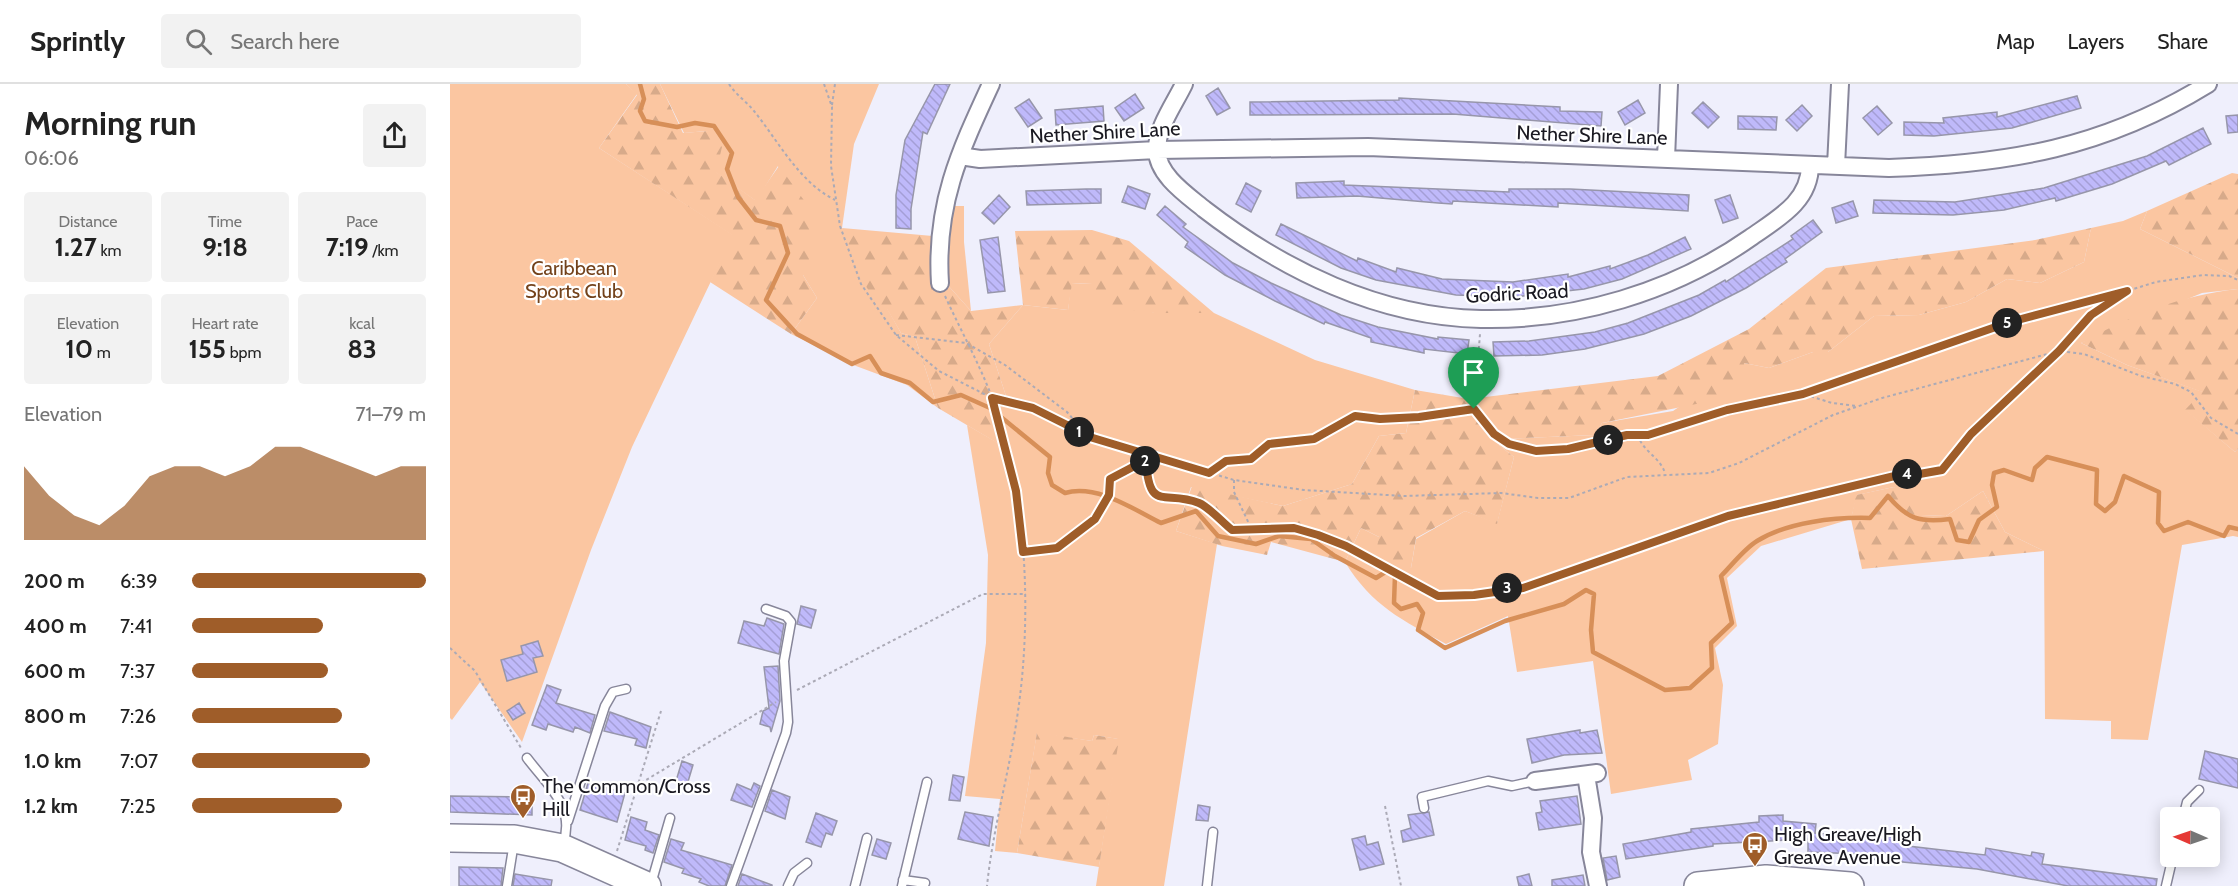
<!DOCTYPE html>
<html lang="en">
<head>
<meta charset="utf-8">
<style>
	body { margin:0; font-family:Cabin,sans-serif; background:#f2f2f2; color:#222; height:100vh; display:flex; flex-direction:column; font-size:22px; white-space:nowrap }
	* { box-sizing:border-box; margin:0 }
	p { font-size:20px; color:#767676 }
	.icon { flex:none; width:33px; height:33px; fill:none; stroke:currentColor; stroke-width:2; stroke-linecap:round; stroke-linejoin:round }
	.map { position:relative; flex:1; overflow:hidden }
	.panel { display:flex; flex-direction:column; background:#fff; width:450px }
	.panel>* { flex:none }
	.needle { width:39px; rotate:272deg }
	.tools { position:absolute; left:1710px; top:723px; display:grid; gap:12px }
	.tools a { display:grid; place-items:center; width:60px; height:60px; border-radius:6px; background:#fff; box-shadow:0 3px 15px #0003; font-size:30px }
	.pin { position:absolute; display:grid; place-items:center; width:51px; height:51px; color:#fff; margin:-62px -26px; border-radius:50% 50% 50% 0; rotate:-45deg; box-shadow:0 0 6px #0007 }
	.pin .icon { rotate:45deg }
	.km { position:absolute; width:30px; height:30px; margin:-15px; border-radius:50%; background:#222; color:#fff; font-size:16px; line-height:30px; text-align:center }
	.round { display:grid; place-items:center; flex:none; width:63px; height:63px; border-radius:6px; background:#f2f2f2 }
	.summary { display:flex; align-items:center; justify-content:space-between; height:102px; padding:0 24px }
	h1 { font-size:33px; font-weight:700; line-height:45px }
	.figures { display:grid; grid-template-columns:repeat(3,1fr); gap:9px; height:102px; padding:6px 24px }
	.figures div { display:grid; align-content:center; border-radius:6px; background:#f2f2f2; text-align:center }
	.figures b { font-size:26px; font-weight:700 }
	.figures small { font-size:16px; font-weight:400 }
	.figures p { font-size:16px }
	.chart { height:168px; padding:12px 24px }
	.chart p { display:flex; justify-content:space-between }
	.chart svg { width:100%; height:108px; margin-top:6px; fill:#9f5d29; opacity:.7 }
	ul { padding:0 24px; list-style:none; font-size:20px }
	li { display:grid; grid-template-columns:96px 72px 1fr; align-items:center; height:45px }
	li i { height:15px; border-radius:8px; background:#9f5d29 }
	header { display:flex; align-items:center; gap:36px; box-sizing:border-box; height:84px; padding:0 30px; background:#fff; border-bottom:2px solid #e0e0e0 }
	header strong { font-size:28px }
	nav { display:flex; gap:33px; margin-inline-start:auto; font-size:21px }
	.search { width:420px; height:54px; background:#f2f2f2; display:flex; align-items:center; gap:15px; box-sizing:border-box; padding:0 21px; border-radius:6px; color:#767676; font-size:22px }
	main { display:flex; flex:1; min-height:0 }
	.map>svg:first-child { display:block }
</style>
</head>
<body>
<header>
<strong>Sprintly</strong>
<div class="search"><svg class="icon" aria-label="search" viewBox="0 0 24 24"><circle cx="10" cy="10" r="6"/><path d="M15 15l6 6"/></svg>Search here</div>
<nav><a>Map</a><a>Layers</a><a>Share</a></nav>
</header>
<main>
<section class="panel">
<div class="summary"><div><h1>Morning run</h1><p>06:06</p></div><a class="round"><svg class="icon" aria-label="share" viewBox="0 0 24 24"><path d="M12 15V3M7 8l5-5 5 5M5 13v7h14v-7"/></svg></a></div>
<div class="figures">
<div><p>Distance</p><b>1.27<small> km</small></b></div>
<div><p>Time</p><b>9:18</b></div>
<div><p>Pace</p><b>7:19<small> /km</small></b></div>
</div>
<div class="figures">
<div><p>Elevation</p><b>10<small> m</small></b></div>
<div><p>Heart rate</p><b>155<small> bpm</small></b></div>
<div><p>kcal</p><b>83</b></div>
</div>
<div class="chart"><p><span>Elevation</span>71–79 m</p>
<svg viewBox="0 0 160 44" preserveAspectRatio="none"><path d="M0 44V14L10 26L20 34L30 38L40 30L50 18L60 14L70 14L80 18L90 14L100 6L110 6L120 10L130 14L140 18L150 14L160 14V44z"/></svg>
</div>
<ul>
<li><b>200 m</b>6:39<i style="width:100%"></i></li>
<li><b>400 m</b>7:41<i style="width:56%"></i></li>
<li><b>600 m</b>7:37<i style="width:58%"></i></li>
<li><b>800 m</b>7:26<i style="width:64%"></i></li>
<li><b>1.0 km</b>7:07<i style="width:76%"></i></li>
<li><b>1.2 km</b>7:25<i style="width:64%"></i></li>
</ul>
</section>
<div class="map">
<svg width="1788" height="802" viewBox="0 0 1788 802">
	<defs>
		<pattern id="forest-firs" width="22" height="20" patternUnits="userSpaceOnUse" patternTransform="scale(1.5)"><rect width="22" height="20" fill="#fbc6a1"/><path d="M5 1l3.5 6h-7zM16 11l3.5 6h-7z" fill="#d7aa8a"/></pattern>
		<pattern id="building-back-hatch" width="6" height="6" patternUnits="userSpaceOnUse" patternTransform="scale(1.5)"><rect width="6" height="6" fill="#bfb9fa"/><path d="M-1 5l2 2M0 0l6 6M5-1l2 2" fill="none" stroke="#a49ed6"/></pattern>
	</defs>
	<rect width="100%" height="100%" fill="#efeffc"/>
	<path fill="#fbc6a1" d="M0,0h176l11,10 -38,54 134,87 -101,212 -41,103 -69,192 -42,-60 -28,38 -2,-2z
		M210,0h219l-25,60 -12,84 59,105 14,4 23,71 -31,-23 -51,-19 -65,-32 26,-36 -14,-23 -25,-109 -22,35 -41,-29 -8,-41 -23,2z
		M503,122h11v36l7,69 -26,-29 -1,-45z
		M1697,127l-7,18 98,49v11l-36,4 -121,50 46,22 76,27 -17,18 49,42 3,-3v88l-5,-1 -51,9 -34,195 -37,-1v-18l-66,-2 -1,-168 -39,-19 -22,-41 -37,25 -26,-1 -26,-28 -37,8 -6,24 -90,27 -34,32 10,48 -22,22 8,37 -5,59 -30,16 4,20 -81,14 -18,-133 -76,11 -9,-56 -62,28c-44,-24 -74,-38 -101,-82l16,-34 18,9 32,31 5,-29 49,-28 32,12 17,-66 -15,-12 1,-6 95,-4 7,-12 71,-12 71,-48 25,5 44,-16h15l46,-36 45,-1 47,-13 41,-23 33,4 44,-21 7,-34 32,-7z
		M621,199l21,1 62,29h60l101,47 100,30 -9,43 -27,3 -27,48 -69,22 -92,-19 -15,44 41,13 -53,342h-68l22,-147 -24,-4 -2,6 -55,-8 -20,120 -22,-2 5,-52 -35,-3 21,-153 2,-88 -21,-130 31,18 -10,-38 18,-9 -17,-52 34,-39 45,5z"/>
	<path fill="url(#forest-firs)" d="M176,0h34l23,49 24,-2 15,16 -6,25 39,28 24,-34 43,59 -19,50 14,23 -26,36 -81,-52 22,-47 -133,-87 38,-53z
		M1782,89l6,1v104l-98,-49 7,-18z
		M392,144l102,9 1,45 26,29 52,-6 -8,-74 77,-1 37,11 85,72h-60l-61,-7 -1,-22 -20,-1 -4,27 -45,-5 -34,39 17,52 -18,9 11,39 -61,-36 -23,-71 -14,-4 -14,-24 -8,-2 -15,-24z
		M1641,144l-7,34 -44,21 -33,-4 -41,23 -47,13 -45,1 -46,36h-15l-44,16 -25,-5 -2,25 -21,11 -119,24 -7,12 -95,4 -1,6 15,12 -17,67 -32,-13 -49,27 -5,30 -36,-11 4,-20 -18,-9 -16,34 -74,-20 -4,13 -45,-9 -46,-15 16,-45 91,20 69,-22 27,-48 27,-3 9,-43 54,9 189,-23 91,-47 77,-61 209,-28z
		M1788,205v160l-3,3 -50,-42 17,-18 -75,-27 -46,-22c49,-27 100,-48 157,-54z
		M1444,403l25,12 2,16 25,1 37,-25 22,41 39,19 -182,18 -11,-50 5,-24z
		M587,648l55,9 2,-6 25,4 -20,128 -82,-14z"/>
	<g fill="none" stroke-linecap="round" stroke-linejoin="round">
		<path stroke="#d78f58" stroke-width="4.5" d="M190,0l4,15 -4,12 5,10 32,6 18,-4 19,3 18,27 -5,16 11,28 18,23 24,6 8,27 -22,47 31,34 55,30 18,-8 11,17 29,10 23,19 28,-7 29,13 60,49 -2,16 4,12 13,8c32,-9 68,16 96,30l35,-12 22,25 38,8 23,-8 32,3 24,17 41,22 11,-7 8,4 -1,28 7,6 16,-5 6,9 -5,17 27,18 60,-27 59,-17 22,-14 8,4 -3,36 2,22 72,38 25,-2 22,-20 -1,-25 21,-20 -11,-47c11,-11 23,-27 36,-35 31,-19 78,-24 113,-23l18,-22c19,23 32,27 62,23l7,21 12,2 10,-22 18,-13 -5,-22 2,-12 10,-3 28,10 3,-12 12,-11 50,13 -1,34 9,7 10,-9 9,-26 35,16 -1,31 6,8 24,-9 36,14 5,-9 9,2"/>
	</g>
	<path fill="url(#building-back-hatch)" stroke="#9796aa" stroke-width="1.5" d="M485,0h15l-23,50 -4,-2 -12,77v20l-15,-1v-33l9,-55z
		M768,4l12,20 -13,7 -11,-19z
		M685,10l9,14 -20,13 -9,-13z
		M1627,12l4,12 -69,20 -78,8 -30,-1v-13l40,1 -1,-5 54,-6v5z
		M949,14l161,9v4l42,1 -1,14 -148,-12 -203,1v-13l149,-2z
		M579,15l13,19 -14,9 -13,-19z
		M1188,16l7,13 -20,12 -7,-13z
		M1253,18l16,15 -11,11 -16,-15z
		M1352,21l10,11 -15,15 -11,-11z
		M653,22l1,15 -48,4 -1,-15z
		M1427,22l15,17 -14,12 -15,-17z
		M1788,31v17l-10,1 -2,-17z
		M1288,32l39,1 -1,13 -38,-1z
		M1753,44l8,16 -42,21 -3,-4 -54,23 -56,17 -1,-3 -51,12 -51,5 -80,-2 1,-13 81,2 89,-14 103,-32z
		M894,97v4l165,7v-3h61l119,6 -1,16 -130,-8v4l-105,-6 -1,3 -14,-1 -81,-7 -60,2 -1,-15z
		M796,99l15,8 -10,21 -15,-8z
		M678,102l22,8 -5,15 -23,-7z
		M636,105h15v14l-74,2 -1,-14z
		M549,111l11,12 -16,17 -12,-11z
		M1280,111l8,23 -15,5 -8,-23z
		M1403,117l5,15 -22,7 -4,-15z
		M715,122l21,18 -3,3 50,36 38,20 70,32 37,12 60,12v-2l31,3 -2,14 -43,-5v4l-53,-11v-4l-46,-16 -1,2 -49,-23 -50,-26 -40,-28 3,-5 -31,-27z
		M1363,136l9,12 -37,27 2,3 -41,26 -55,28 -47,18 -59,15 -43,6 -48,1 -1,-14 36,-1 66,-9 33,-9 71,-28 26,-15 1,2 67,-43 -2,-3z
		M831,140l76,37 1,-3 38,14 1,-4 45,11 71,3 55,-8v3l42,-11v3l38,-14 37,-18 6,12 -69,30 -38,10 -70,8 -58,-2 -80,-15 -35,-12 -65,-33z
		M548,153l7,54 -17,2 -8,-53z
		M351,522l15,4 -5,18 -14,-4z
		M317,534l17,6 -5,30 -41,-11 6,-22 20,5z
		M88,557l5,15 -10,2 4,14 -30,9 -6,-21 22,-6 -2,-8z
		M328,582l2,35 -9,31 -1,-5 -10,-3 3,-13 6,-3 -5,-41z
		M97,601l14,5 -5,13 39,12 -5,18 -15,-6 -2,5 -25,-8 -2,6 -14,-5z
		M69,619l6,10 -12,7 -6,-9z
		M160,628l41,15 -5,21 -11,-3 2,-6 -33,-8z
		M1130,646v3l17,-3 5,23 -38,2 -32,8 -5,-24z
		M1755,667l33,8v29l-39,-9z
		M232,677l11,4 -6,20 -11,-4z
		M503,691l11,2 -4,24 -11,-1z
		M138,699l37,10 -8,29 -37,-12z
		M304,699l6,3 -8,21 -21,-7 6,-16 14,6z
		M322,706l18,7 -5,22 -20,-8z
		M0,712l82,1v18l-82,-3z
		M1127,712l4,28 -42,6 -3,-17 6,-1 -2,-11z
		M748,721l12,2 -2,14 -12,-1z
		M515,728l28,5 -4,29 -31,-7z
		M979,728l5,23 -31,7 -2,-11 10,-3 -3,-13z
		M366,729l21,8 -5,14 -6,-2 -5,14 -15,-5z
		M1333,731v6l33,3 -1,9 45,4 1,-4h20v3l28,2 -1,8 77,9 1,-7 45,8 1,-4 12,2 -2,10 115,15 -1,7h-88l-91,-17 -117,-11v-4l-52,-2v-13l-95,5v2l-87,13 -3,-15 68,-12v-3l68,-7v-6z
		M181,733l16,5 -2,8 14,5 -6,18 -8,-3 1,-4 -21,-6z
		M915,752l2,9 11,-3 6,22 -24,6 -8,-31z
		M221,755l13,4 -3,7 51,15 -7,21h-16l-10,-4 2,-3 -19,-6 2,-4 -20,-7z
		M427,755l14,4 -5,16 -14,-4z
		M1166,772l4,21 -13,3 -4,-22z
		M9,783l44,1 -2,18h-42z
		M65,790l37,6 -1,6h-38z
		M292,790l30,11v1h-34z
		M1079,790l3,12h-13l-2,-9z
		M1133,791l2,11h-33v-6z"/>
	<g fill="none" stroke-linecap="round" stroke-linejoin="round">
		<defs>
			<path id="service" d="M77,674c21,28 49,49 36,86
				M974,724l-2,-11 66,-16 24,5 23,-5
				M1733,734l4,-16 12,-12
				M118,737l37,-115 8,-14 13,-3
				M453,796l22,3
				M201,800l19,-66
				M57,802l7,-44
				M281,802l55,-153 2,-11 -4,-61 7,-39 -5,-6 -20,-7
				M338,802l6,-13 13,-10
				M405,802l12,-48
				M452,802l25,-104
				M757,802l6,-54
				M1716,802l7,-30"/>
			<path id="minor" d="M734,0c-9,19 -28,45 -27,66 0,25 30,45 47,59 79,61 175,108 277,110 94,2 192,-27 269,-81 27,-19 60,-36 60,-73
				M510,72l20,3 177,-9 211,-3 521,21c120,-4 215,-20 319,-84
				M1216,75l3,-75
				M1386,82l4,-82
				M490,199c-5,-78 19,-130 51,-199
				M1136,691l7,43 -2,34 7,34
				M1085,697l62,-8"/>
			<path id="primary" d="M0,754l64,1 48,9 85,38
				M1248,802l68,-7 84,7"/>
		</defs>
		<use href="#service" stroke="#87869a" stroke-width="11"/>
		<use href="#minor" stroke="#87869a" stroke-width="20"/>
		<use href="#primary" stroke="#87869a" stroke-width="30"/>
		<path stroke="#abaab6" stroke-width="2" stroke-dasharray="3 3" stroke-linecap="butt" d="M279,0c7,11 17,17 25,27 25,31 45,71 81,89
			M374,0l8,23 -1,59 9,60 21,58 35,51 43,36 53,27 41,10 60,30 141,42 70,10 100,6 97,-3 37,5h31l58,-21 82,-4 30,-10 94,-48 49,-17 177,-47 25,3 57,22 34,8 16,8 20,26 27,16
			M382,21l3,-21
			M495,212c16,35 35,69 48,104 34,91 39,216 25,311 -8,59 -25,116 -31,175
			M446,251l70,8 39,22 62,47 6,7 1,11
			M1353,310l207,-72 113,-30
			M1024,325l6,-75
			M1188,351c4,16 22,22 27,38
			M696,376c3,54 19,29 53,43 11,5 23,19 33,27l62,-2 52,18 92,50 36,-1 49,-7 205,-72 175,-42 11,1 28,-5 29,-36 88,-83 32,-36 36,-24 29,-9 47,-7 26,1 9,4
			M759,389l17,-12 25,-2 18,-15 45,-5 41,-23 25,3 39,-3 55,-7 20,25 15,10 27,7 32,-2 59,-14h21l79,-25 76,-16 29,9 25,3
			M784,396v12l18,38
			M573,468l34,-4 38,-29 14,-24 1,-16 37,-20
			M0,564l25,23 46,77
			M347,606l186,-96h43
			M186,702l140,-84
			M935,722l16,80
			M167,767l44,-140"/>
		<use href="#service" stroke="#fff" stroke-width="8"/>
		<use href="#minor" stroke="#fff" stroke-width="16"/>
		<use href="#primary" stroke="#fff" stroke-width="27"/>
	</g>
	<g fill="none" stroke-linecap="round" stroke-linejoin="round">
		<defs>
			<path id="route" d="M1677,207l-36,24 -32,36 -88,83 -29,36 -28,5 -11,-1 -175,42 -205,72 -49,7 -36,1 -92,-50 -28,-11 -24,-7 -62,2c-10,-8 -22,-22 -33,-27 -34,-14 -50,11 -53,-43l-36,19 -1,16 -14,24 -38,29 -34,4 -7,-61 -24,-93 41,10 60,30 116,35 17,-12 25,-2 18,-15 45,-5 41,-23 25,3 39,-2 55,-8 20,25 15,10 27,7 32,-2 59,-14h21l79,-25 76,-16 207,-72z"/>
		</defs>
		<use href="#route" stroke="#fff" stroke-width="12"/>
		<use href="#route" stroke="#9f5d29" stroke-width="8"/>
	</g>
	<defs>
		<symbol id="bus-pin" viewBox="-11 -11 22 30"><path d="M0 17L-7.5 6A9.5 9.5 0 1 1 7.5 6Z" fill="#9f5d29" stroke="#fff"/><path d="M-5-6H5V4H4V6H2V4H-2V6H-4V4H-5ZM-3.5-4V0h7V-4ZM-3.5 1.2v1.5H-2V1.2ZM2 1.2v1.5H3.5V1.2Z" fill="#fff"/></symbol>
	</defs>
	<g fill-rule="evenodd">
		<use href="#bus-pin" x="58" y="698" width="30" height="40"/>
		<use href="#bus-pin" x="1290" y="746" width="30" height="40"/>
	</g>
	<g text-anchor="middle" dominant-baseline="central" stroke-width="4.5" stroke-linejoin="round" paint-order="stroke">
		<g font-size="20" fill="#1a1921" stroke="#fff">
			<text transform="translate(655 48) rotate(-3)">Nether Shire Lane</text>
			<text transform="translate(1142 51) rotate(2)">Nether Shire Lane</text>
			<text transform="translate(1067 209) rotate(-3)">Godric Road</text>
		</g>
		<g font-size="20" fill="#73421b" stroke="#fff">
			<text x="124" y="184">Caribbean<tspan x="124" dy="23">Sports Club</tspan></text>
		</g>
		<g font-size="20" fill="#1a1921" stroke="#fff" text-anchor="start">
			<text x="92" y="702">The Common/Cross<tspan x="92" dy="23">Hill</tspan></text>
			<text x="1324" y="750">High Greave/High<tspan x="1324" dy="23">Greave Avenue</tspan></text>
		</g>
	</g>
</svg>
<div class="tools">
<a><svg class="needle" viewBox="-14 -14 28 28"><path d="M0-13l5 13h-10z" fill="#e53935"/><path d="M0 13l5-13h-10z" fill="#767676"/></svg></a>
</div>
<div class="pin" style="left:1024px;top:325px;background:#1e9e55"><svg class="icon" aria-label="arrive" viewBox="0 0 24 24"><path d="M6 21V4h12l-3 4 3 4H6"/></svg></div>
<b class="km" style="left:629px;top:348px">1</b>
<b class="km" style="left:695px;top:377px">2</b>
<b class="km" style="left:1057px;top:504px">3</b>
<b class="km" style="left:1457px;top:390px">4</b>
<b class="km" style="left:1557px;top:239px">5</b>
<b class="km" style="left:1158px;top:356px">6</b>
</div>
</main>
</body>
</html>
